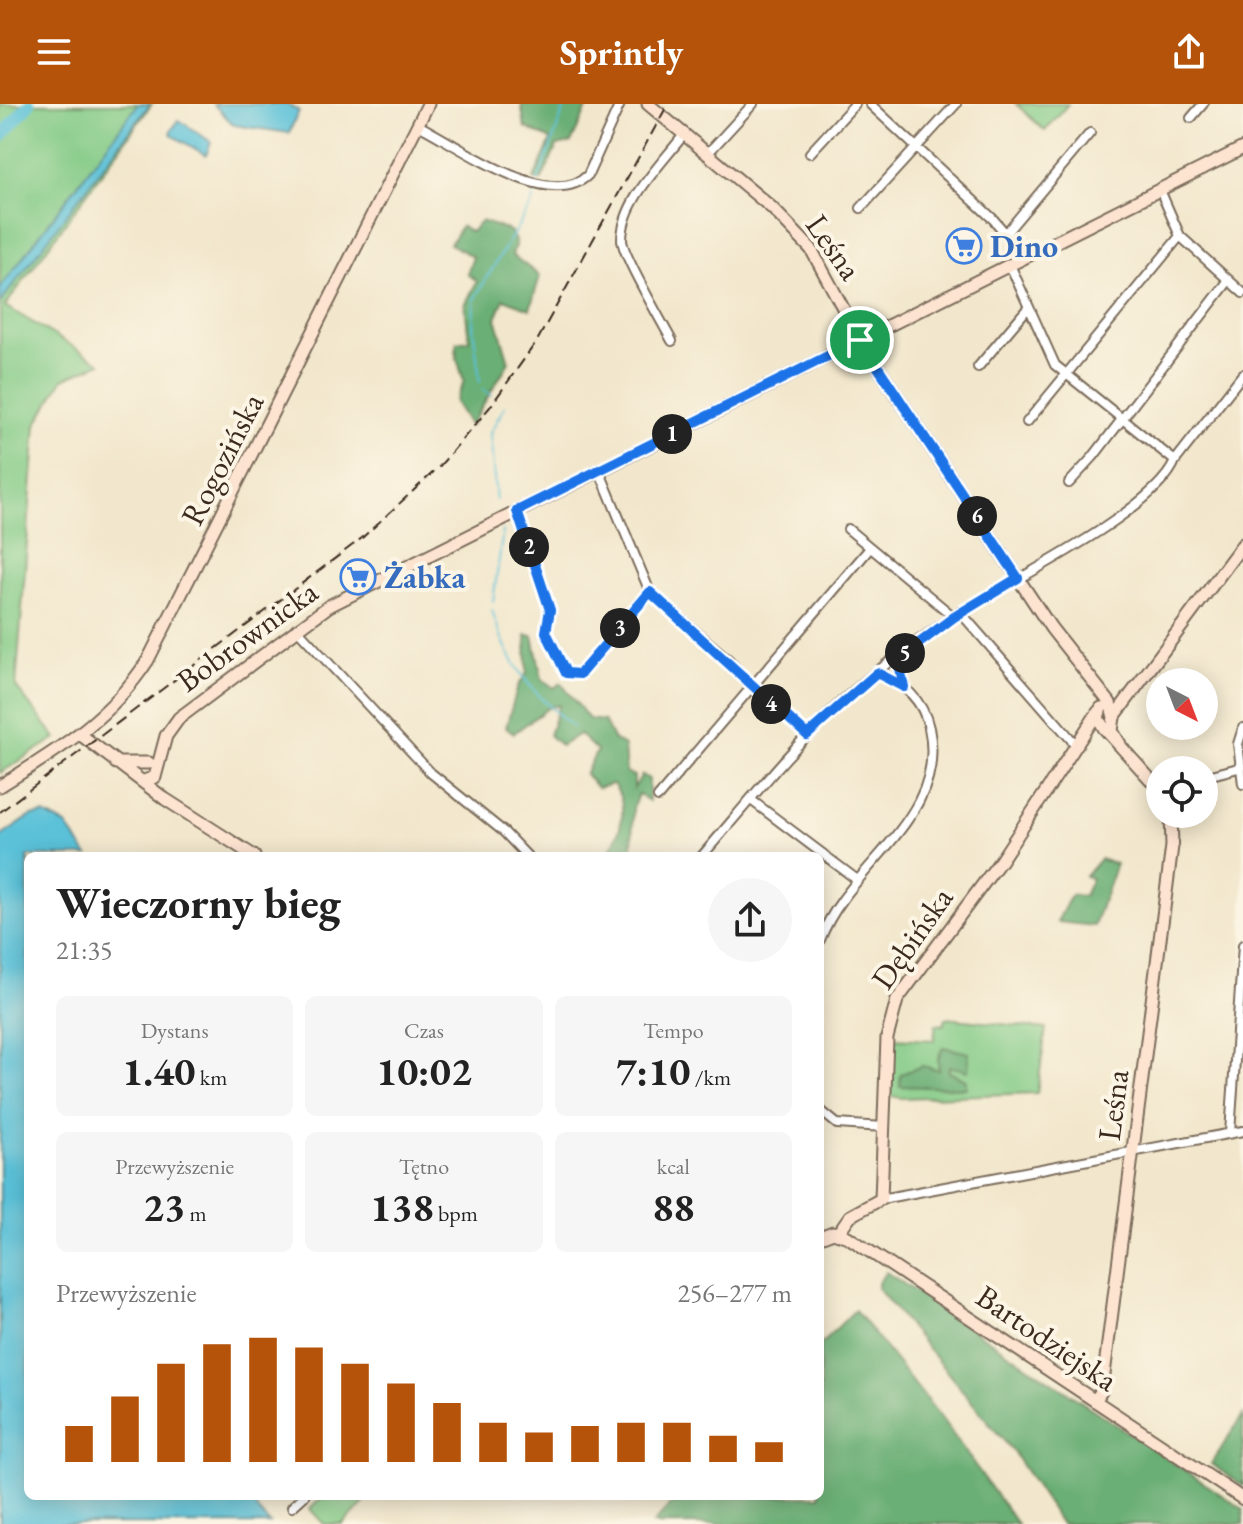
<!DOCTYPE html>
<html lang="pl">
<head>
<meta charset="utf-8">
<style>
	body { margin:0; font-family:"EB Garamond",serif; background:#f6f6f6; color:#222; height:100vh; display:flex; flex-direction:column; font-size:30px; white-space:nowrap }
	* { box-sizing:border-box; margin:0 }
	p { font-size:26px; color:#767676 }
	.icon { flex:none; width:44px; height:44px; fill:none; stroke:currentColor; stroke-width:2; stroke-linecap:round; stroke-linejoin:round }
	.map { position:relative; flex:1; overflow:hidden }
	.details { position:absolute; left:24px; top:748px; width:800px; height:648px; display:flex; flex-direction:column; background:#fff; border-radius:12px; box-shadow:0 4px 20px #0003 }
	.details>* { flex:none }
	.needle { width:52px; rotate:138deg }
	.buttons { position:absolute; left:1146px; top:564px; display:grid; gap:16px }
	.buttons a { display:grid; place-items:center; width:72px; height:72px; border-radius:50%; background:#fff; box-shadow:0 4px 20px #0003; font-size:40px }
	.pin { position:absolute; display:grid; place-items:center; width:68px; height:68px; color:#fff; margin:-34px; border:4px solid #fff; border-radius:50%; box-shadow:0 2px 8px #0007 }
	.km { position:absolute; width:40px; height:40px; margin:-20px; border-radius:50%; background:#222; color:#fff; font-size:22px; line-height:40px; text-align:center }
	.round { display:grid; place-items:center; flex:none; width:84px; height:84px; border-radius:42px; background:#f6f6f6 }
	.overview { display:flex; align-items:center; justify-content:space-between; height:136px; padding:0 32px }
	h1 { font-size:44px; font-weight:700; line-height:60px }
	.metrics { display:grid; grid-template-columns:repeat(3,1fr); gap:12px; height:136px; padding:8px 32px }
	.metrics div { display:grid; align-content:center; border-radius:12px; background:#f6f6f6; text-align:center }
	.metrics b { font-size:40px; font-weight:700 }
	.metrics small { font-size:22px; font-weight:400 }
	.metrics p { font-size:22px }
	.chart { height:224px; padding:16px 32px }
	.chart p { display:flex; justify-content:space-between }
	.chart svg { width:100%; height:144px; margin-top:8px; stroke:#b45309; stroke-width:6 }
	header { display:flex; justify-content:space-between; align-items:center; height:104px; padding:0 32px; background:#b45309; color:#fff; font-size:36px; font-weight:700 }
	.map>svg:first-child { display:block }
</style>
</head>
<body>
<header><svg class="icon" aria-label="menu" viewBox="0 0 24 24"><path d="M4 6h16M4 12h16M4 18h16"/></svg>Sprintly<svg class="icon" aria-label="share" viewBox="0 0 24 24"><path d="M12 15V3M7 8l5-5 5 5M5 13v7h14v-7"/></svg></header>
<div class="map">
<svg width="1243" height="1420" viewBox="0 0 1243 1420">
	<rect width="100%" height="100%" fill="#fcf5e5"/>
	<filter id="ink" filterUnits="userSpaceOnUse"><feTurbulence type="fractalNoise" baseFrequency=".0125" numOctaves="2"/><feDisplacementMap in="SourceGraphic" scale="16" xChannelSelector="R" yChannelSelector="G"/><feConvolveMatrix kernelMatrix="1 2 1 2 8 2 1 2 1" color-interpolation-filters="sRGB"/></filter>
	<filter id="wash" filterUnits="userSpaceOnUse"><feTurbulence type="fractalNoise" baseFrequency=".006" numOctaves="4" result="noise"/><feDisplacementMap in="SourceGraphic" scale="32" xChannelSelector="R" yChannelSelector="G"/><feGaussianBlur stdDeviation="1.8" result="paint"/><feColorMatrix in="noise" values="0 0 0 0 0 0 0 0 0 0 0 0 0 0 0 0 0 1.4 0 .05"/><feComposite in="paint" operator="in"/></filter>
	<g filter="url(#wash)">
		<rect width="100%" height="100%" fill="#f2e7cc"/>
		<path fill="#84cb87" stroke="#607a52" stroke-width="2" d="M0,0h152l-147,202 96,57 -38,16 -27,46 -20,262 40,51 -56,35z
			M1016,0h52l-23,27z
			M946,914l100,11 -9,64 -135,5 -12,-2 2,-58 42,2 2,-16 8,1z
			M323,1392h48l-28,28h-19l-14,-15z"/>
		<path fill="#6baf74" stroke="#536c49" stroke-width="2" d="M521,0h68l-18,39 -14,3 -16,35 -7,-2 17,-39 -26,-13z
			M481,117l29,10 6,12 -4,12 28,21 -10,33 -26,-10 -8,19 13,44 -39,64 -15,-24 9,-21 -8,-25 1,-14 12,-2 -4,-35 12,-24 -10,-7 6,-17 -23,-13 11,-18 10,6z
			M526,531l7,1 9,43 12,9 7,-5 28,36 15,2 9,18 11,7 2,27 8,3v12l8,-13 7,4v22l-11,-7 -5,14 -1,48h-18l-5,-5c13,-20 20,-47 4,-67l-16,4 -12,-14 12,-23 -18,-17 -18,12 -12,-11 10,-30 -11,3 -34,25 -8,-6 12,-41 9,-13z
			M1100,755l16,5 -22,62 -37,-4 14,-27 13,1 8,-18 -7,-2z
			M943,943l26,6 -1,18 -19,-5v6l17,8v8l-66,-2 1,-12 21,-8 17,4 -1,-11z
			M886,1168l357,237v15h-182l-50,-75 -133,-160v-6z
			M855,1206l84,105 78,109h-364l26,-28h141v-151z
			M1243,1311v71l-32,-22z"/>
		<path fill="#5ac1d8" stroke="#4a767b" stroke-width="2" d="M138,0h12l-150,199v-15z
			M213,0h73l13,7 -10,22 -55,-8z
			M179,16l32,22 -5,13 -34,-20 -1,-4z
			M44,710l22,11 22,31h-60v640h225l4,14 13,14h-270v-687l31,-21z"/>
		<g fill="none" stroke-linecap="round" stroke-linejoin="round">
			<path stroke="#5ac1d8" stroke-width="2" d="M538,77l28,-77
				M480,278l-7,-55 1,-28 57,-94 5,-15
				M482,285l9,6
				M496,397l-6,-68 15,-27
				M493,497l10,-70
				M492,506c16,55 38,81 81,117"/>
			<path stroke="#5ac1d8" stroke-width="12" d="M0,34l29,-34"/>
		</g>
	</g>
	<g filter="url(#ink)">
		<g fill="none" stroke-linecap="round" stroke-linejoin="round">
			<defs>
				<path id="street" d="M870,0l123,115 33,38
					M1191,14l12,-14
					M418,21c40,20 132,88 170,50l32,-71
					M708,49l45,-49
					M810,49l45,-49
					M1160,86l20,46 63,57
					M861,104l95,-104
					M1006,129l84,-100
					M1010,161l45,100 120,96
					M672,237c-10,-19 -49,-85 -50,-101 0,-40 41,-77 63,-107
					M978,263l50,-59
					M1027,318l153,-186
					M599,366l51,122 79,68 22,27 56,48
					M1069,379l24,-26 136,-177
					M517,407l33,99 -4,22 20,41 14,1 70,-82
					M848,425l106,88
					M961,509l115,132
					M296,524l135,145 73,59 23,24
					M898,555l6,26
					M1243,624l-5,16 5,40
					M1204,673l38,-10
					M658,693l212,-249
					M751,696l105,79
					M702,752c45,-52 88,-107 139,-154 34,-31 74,-60 112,-85 50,-32 202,-105 222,-156l68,-87
					M820,836c29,-77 129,-121 109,-212 -6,-28 -26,-46 -52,-55
					M820,1006l17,14 47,3
					M1230,1029l13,-188
					M881,1095l362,-68
					M292,1403l12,-11"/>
				<path id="secondary" d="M648,0l124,104 39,41 51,94 189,285 59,75 4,14
					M1101,604l-3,10 6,10 56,62
					M81,631l84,64 89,57
					M1120,640l-8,-13 2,-14 129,-173
					M116,659h33
					M144,677l11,-4 11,-41 13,-18 150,-112 914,-458
					M0,682c58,-36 110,-67 148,-126l280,-556
					M838,1129l12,-17 31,-17 6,-161 10,-38 104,-140 97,-148
					M820,1133l13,-5 15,5 395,262
					M1095,1297l7,-11 70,-544 -1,-32"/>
			</defs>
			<use href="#street" stroke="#7b6c5b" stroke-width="12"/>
			<use href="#secondary" stroke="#7b6c5b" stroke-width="15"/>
			<use href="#street" stroke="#fff" stroke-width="8"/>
			<use href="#secondary" stroke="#fde4d1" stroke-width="11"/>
			<path stroke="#3b2a1e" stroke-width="2" stroke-dasharray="12 6" stroke-linecap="butt" d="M0,708l362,-274 76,-70 52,-61 47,-66 131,-237"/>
		</g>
	</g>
	<g fill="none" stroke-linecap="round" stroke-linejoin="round" filter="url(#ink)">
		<defs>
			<path id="route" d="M860,236l158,238 -64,39 -56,42 6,28 -27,-14 -70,62 -157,-143 -70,82 -14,-1 -20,-41 4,-22 -33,-99z"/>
		</defs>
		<use href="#route" stroke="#fff" stroke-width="16"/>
		<use href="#route" stroke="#1a73e8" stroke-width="10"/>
	</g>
	<defs>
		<symbol id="supermarket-ring" viewBox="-11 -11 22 22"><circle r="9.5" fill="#fcf5e5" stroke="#3f7fe0" stroke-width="1.5"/><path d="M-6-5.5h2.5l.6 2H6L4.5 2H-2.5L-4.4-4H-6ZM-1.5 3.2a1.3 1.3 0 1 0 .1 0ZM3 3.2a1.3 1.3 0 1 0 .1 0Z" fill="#3f7fe0"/></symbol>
	</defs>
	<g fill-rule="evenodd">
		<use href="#supermarket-ring" x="944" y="122" width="40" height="40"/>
		<use href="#supermarket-ring" x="338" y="453" width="40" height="40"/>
	</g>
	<g text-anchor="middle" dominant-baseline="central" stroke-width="8" stroke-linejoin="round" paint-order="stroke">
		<g font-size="32" font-weight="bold" fill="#366cbe" stroke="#fcf5e5" text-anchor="start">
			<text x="990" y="142">Dino</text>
			<text x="384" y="473">Żabka</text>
		</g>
		<g font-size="32" fill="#3b2a1e" stroke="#fcf5e5">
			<text transform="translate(834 143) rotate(55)">Leśna</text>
			<text transform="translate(222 355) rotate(-63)">Rogozińska</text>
			<text transform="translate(247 532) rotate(-36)">Bobrownicka</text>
			<text transform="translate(912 834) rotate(-55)">Dębińska</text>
			<text transform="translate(1113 1001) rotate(-83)">Leśna</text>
			<text transform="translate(1047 1234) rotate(34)">Bartodziejska</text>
		</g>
	</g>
</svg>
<div class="buttons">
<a><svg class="needle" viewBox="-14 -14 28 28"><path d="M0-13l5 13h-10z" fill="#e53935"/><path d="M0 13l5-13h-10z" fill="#767676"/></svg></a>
<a><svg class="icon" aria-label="locate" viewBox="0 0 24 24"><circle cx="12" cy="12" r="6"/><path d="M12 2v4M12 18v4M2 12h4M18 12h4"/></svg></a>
</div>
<div class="pin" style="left:860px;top:236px;background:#1e9e55"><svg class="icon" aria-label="arrive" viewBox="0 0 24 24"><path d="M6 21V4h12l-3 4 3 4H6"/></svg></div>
<b class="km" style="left:672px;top:330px">1</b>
<b class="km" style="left:529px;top:443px">2</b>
<b class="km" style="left:620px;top:524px">3</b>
<b class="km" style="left:771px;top:600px">4</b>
<b class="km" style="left:905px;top:549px">5</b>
<b class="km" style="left:977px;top:412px">6</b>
<section class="details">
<div class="overview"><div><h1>Wieczorny bieg</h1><p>21:35</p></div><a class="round"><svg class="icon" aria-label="share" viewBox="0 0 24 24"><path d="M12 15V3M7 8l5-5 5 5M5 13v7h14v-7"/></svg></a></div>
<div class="metrics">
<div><p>Dystans</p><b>1.40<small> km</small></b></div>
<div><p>Czas</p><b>10:02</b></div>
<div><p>Tempo</p><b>7:10<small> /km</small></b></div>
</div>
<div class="metrics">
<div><p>Przewyższenie</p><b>23<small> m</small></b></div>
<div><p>Tętno</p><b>138<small> bpm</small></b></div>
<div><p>kcal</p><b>88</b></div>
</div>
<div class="chart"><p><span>Przewyższenie</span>256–277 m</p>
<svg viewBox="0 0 160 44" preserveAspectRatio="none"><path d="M5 44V33M15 44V24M25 44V14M35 44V8M45 44V6M55 44V9M65 44V14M75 44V20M85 44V26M95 44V32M105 44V35M115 44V33M125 44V32M135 44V32M145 44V36M155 44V38"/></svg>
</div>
</section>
</div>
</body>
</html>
